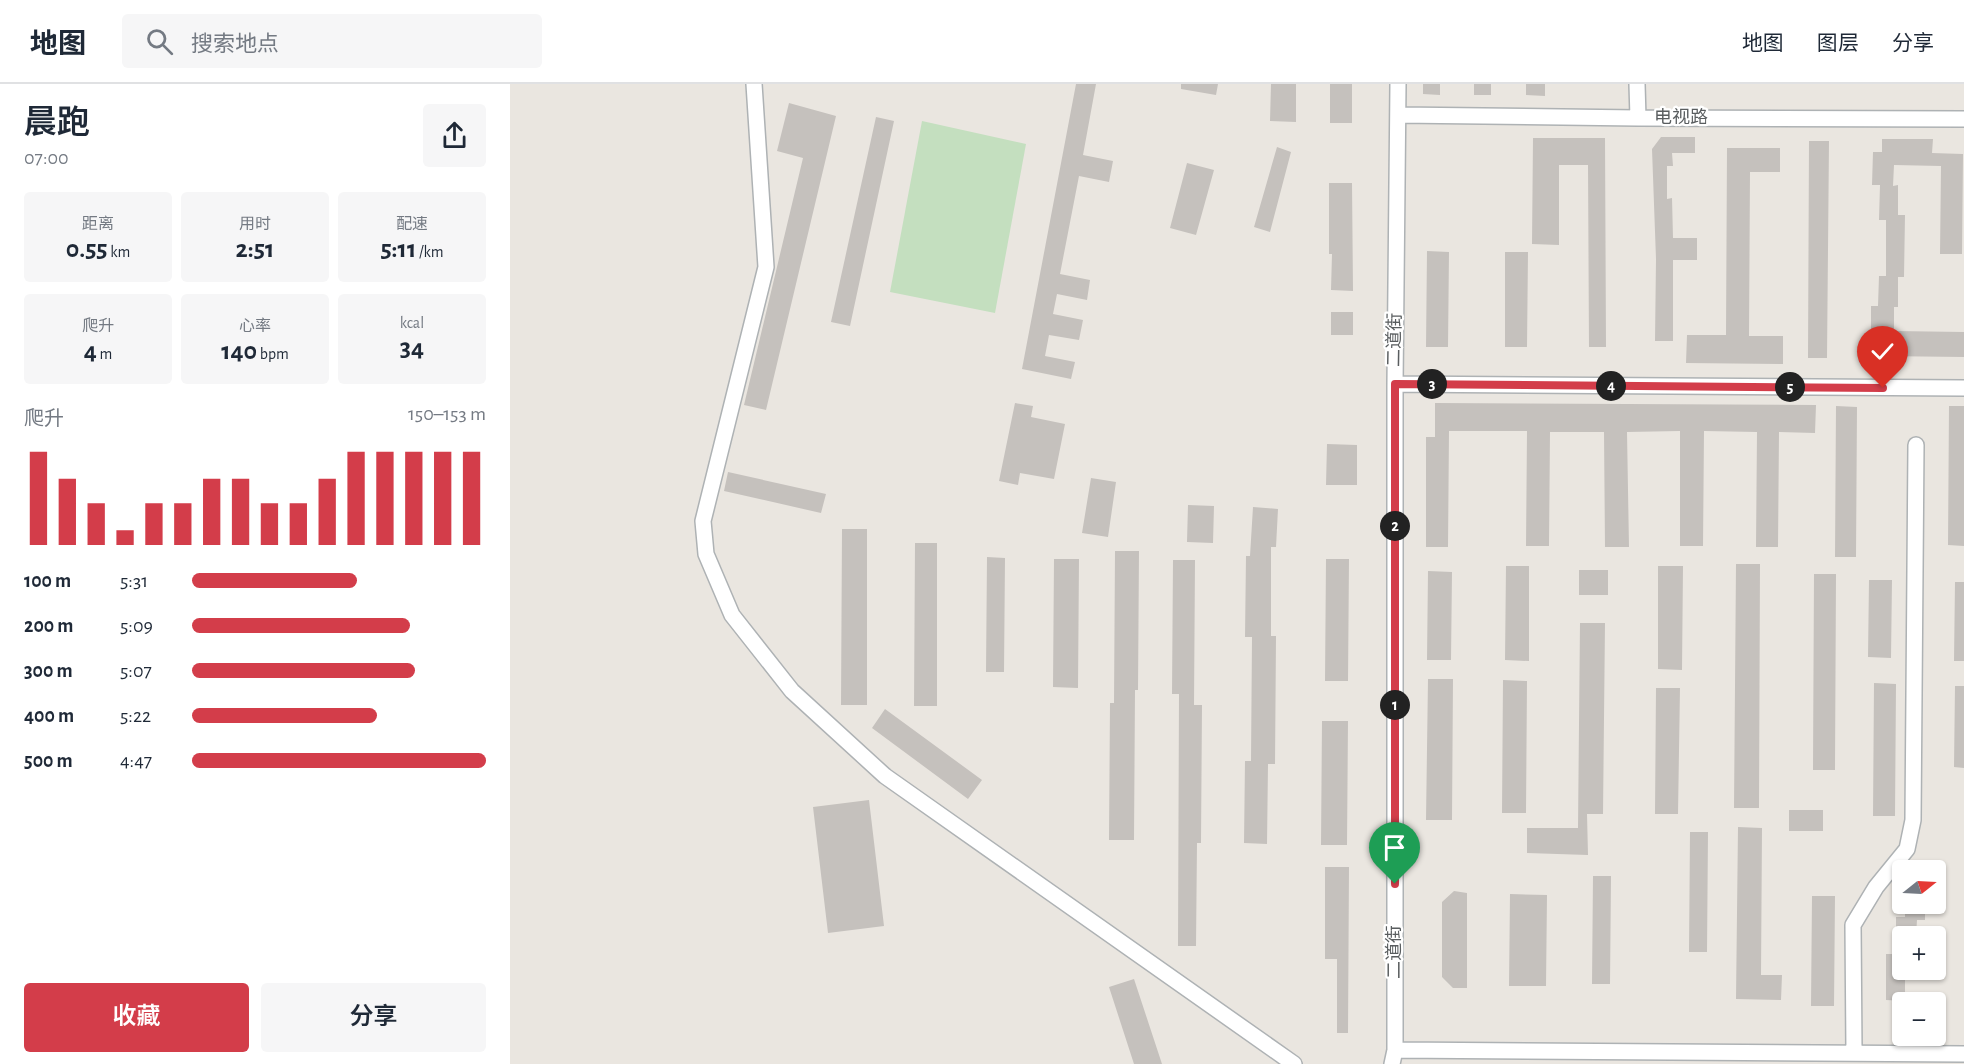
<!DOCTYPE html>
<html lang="zh">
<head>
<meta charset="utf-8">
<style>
	body { margin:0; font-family:"Alegreya Sans","Noto Sans SC",sans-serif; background:#f6f6f7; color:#1f2937; height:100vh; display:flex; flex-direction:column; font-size:22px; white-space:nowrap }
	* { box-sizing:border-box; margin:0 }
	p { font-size:20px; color:#747a83 }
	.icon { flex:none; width:33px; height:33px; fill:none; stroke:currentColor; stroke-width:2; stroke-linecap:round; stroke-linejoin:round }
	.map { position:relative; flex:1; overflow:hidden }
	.panel { display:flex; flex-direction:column; background:#fff; width:510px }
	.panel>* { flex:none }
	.needle { width:39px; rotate:72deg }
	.tools { position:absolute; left:1382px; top:776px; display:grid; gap:12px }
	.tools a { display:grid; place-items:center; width:54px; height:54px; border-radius:6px; background:#fff; box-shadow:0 2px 4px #0004; font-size:30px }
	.pin { position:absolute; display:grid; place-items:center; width:51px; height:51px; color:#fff; margin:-62px -26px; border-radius:50% 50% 50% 0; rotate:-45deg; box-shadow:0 0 6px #0007 }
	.pin .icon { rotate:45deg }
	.km { position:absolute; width:30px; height:30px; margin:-15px; border-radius:50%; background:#222; color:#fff; font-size:16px; line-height:30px; text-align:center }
	.round { display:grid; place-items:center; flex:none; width:63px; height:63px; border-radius:6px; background:#f6f6f7 }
	.head { display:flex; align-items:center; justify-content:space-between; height:102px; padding:0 24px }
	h1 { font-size:33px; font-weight:600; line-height:45px }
	.stats { display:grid; grid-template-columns:repeat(3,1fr); gap:9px; height:102px; padding:6px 24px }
	.stats div { display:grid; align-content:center; border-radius:6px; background:#f6f6f7; text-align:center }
	.stats b { font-size:26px; font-weight:600 }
	.stats small { font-size:16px; font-weight:400 }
	.stats p { font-size:16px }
	.chart { height:168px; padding:12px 24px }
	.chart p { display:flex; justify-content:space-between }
	.chart svg { width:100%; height:108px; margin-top:6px; stroke:#d33d4a; stroke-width:6 }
	.cta { display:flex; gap:12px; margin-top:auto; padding:12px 24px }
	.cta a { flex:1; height:69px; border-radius:6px; background:#d33d4a; color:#fff; font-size:24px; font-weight:600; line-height:69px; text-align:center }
	.cta a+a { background:#f6f6f7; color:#1f2937 }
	ul { padding:0 24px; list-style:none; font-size:20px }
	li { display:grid; grid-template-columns:96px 72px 1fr; align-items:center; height:45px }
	li i { height:15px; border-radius:8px; background:#d33d4a }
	header { display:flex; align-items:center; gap:36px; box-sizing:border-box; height:84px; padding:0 30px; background:#fff; border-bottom:2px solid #e0e1e3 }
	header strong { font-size:28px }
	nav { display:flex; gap:33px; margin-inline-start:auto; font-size:21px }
	.search { width:420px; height:54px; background:#f6f6f7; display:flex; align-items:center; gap:15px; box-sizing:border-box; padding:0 21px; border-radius:6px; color:#747a83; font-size:22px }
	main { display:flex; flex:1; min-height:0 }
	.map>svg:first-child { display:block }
</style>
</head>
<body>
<header>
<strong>地图</strong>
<div class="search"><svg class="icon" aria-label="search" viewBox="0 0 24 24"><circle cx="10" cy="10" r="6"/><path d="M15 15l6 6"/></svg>搜索地点</div>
<nav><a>地图</a><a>图层</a><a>分享</a></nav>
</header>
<main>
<section class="panel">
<div class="head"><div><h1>晨跑</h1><p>07:00</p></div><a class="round"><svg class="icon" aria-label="share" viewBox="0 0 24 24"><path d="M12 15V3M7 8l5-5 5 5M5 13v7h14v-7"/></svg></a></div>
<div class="stats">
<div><p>距离</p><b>0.55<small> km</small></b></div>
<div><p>用时</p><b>2:51</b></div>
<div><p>配速</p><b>5:11<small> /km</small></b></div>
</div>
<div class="stats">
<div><p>爬升</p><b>4<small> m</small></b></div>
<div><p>心率</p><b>140<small> bpm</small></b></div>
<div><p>kcal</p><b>34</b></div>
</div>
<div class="chart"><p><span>爬升</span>150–153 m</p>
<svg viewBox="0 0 160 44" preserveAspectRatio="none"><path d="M5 44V6M15 44V17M25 44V27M35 44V38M45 44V27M55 44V27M65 44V17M75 44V17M85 44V27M95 44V27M105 44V17M115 44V6M125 44V6M135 44V6M145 44V6M155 44V6"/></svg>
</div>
<ul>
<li><b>100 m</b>5:31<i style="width:56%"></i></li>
<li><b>200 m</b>5:09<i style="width:74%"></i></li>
<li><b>300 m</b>5:07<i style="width:76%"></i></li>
<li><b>400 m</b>5:22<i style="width:63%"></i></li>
<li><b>500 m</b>4:47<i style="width:100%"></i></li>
</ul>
<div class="cta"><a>收藏</a><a>分享</a></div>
</section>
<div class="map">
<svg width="1454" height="980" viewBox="0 0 1454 980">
	<rect width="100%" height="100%" fill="#eae6e0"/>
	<path fill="#c4dfbf" d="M412,37l104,23 -31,169 -105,-21z"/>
	<path fill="#c5c1bd" d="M566,0h20l-13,71 30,6 -4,21 -30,-6 -19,98 30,6 -3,20 -30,-6 -4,20 30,6 -4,20 -30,-5 -4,21 30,6 -4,17 -49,-10z
		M671,0h37l-2,11 -35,-6z
		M761,0h25v38l-26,-1z
		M820,0h22v39h-22z
		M913,0h17v11l-17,-1z
		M964,0h17v11h-17z
		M1016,0h19v12l-19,-1z
		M279,19l47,13 -70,294 -22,-5 59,-247 -26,-7z
		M366,33l18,4 -44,205 -19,-4z
		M1151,53h34v16h-23l1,13h-6v33l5,-1 1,40h24v22h-24v81h-18l1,-82 -4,-110z
		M1023,54h72l1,209h-17l-1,-182h-29v80l-27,-1z
		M1372,55h51l-1,14 31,1 -1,100h-22l1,-88 -47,-1 -1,21 5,-1v30h7l-1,62h-6v30h-4v24l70,1v25l-84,-1v-18h-9v-32h7l1,-30h7v-56h-7l1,-35h-8l1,-33h9z
		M1299,57h20l-2,217h-19z
		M767,63l14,5 -21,80 -16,-5z
		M1217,64h53v24h-30l-1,164h34v28l-97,-1 1,-28h39z
		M677,79l27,7 -18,65 -26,-7z
		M819,99h23l1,108 -22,-1 1,-36h-3z
		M917,167l22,1 -1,95h-22z
		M995,168h23l-1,95h-22z
		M821,228h22v23h-22z
		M505,319l18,3 -2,11 34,7 -11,55 -34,-6 -2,12 -19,-4z
		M925,319l381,2 -1,28 -36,-1 -1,115h-22l1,-115 -53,-1 -1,115h-23v-115l-53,1 2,115h-24l-1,-115h-54l-1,114h-23l1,-115h-78l-1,116h-22v-110h9z
		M1326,322l21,1 -1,150h-21z
		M1439,322h15v140l-16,-1z
		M817,360l30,1v40h-31z
		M218,388l98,22 -5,19 -97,-22z
		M581,394l25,4 -8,55 -26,-4z
		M678,421l26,1 -1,37 -26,-1z
		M743,423l25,2 -2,38h-5v89h5l-1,128h-7l-1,80 -23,-1 1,-82h6l1,-124h-7l1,-81h4z
		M332,445h25v176h-26z
		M405,459h22v163h-23z
		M605,467h24l-1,139h-3l-1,150h-25l1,-137h4z
		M477,473l18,1 -1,114h-18z
		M544,475h25l-1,129 -25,-1z
		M816,475h23l-1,122h-23z
		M663,476h22l-1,145h8l-1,138h-4l-1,103h-18l1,-252h-7z
		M1226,480h24l-1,244h-25z
		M996,482h23v95l-24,-1z
		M1148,482h25l-1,104 -24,-1z
		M1069,486h29v25h-29z
		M918,487l24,1 -1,88h-24z
		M1304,490h22l-1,196h-22z
		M1359,496h23l-1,78 -23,-1z
		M1445,498h9v79h-10z
		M1070,539h25l-2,191h-16l1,41 -61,-2v-25h51z
		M918,595h25l-1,141h-26z
		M993,596l24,1 -1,132h-24z
		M1364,599l22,1 -1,132h-22z
		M1445,602h9v82l-10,-1z
		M1146,604h24l-2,126h-23z
		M375,625l97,71 -14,19 -96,-71z
		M812,637h26l-1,124h-26z
		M359,716l15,126 -56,7 -15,-126z
		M1279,726h34v21h-34z
		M1228,743l24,1 -1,147h21l-1,25 -45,-1z
		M1180,748h18l-1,120h-18z
		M815,783h24l-1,166h-11v-74h-12z
		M1083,792h18l-1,108h-18z
		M944,807l13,2v95h-14l-11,-11v-75z
		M1000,810l37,1 -1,91h-37z
		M1302,812h23l-1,110h-23z
		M1395,819h20v17h-8l-1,16h-20v-19h9z
		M1376,870h16v15h3v32l-19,-1z
		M624,895l28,85h-28l-25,-77z"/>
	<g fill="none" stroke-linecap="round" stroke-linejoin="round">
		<defs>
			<path id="minor" d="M244,0l12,183 -63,254 3,33 26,61 60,76 93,85 409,288
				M1127,0l1,34
				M888,31l240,3 326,1
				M885,300l569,4
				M885,966l569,4
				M1344,968l-1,-127 23,-38 31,-38 6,-29 3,-375
				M882,980l3,-14v-666l3,-300"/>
		</defs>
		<use href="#minor" stroke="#aeb2b4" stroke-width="18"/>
		<use href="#minor" stroke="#fff" stroke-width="15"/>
	</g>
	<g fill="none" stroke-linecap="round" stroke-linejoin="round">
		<defs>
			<path id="route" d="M885,800v-500l488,4"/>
		</defs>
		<use href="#route" stroke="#fff" stroke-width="12"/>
		<use href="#route" stroke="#d33d4a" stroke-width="8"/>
	</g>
	<g text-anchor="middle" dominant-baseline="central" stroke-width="4.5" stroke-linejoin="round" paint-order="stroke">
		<g font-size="18" fill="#595d5f" stroke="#fff">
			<text x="1171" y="34">电视路</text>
			<text transform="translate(885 256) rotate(-89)">二道街</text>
			<text transform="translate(885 868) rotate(-90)">二道街</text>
		</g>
	</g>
</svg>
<div class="tools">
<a><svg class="needle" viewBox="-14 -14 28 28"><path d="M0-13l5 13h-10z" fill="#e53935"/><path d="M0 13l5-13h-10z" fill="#747a83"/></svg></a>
<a>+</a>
<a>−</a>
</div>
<div class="pin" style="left:885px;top:800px;background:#1e9e55"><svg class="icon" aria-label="arrive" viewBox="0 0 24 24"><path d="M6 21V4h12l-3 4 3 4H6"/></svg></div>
<div class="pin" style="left:1373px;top:304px;background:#d93025"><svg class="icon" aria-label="check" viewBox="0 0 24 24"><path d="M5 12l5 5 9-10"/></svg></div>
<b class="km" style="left:885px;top:621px">1</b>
<b class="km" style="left:885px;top:442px">2</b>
<b class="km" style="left:922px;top:300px">3</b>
<b class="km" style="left:1101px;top:302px">4</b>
<b class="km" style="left:1280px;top:303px">5</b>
</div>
</main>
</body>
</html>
